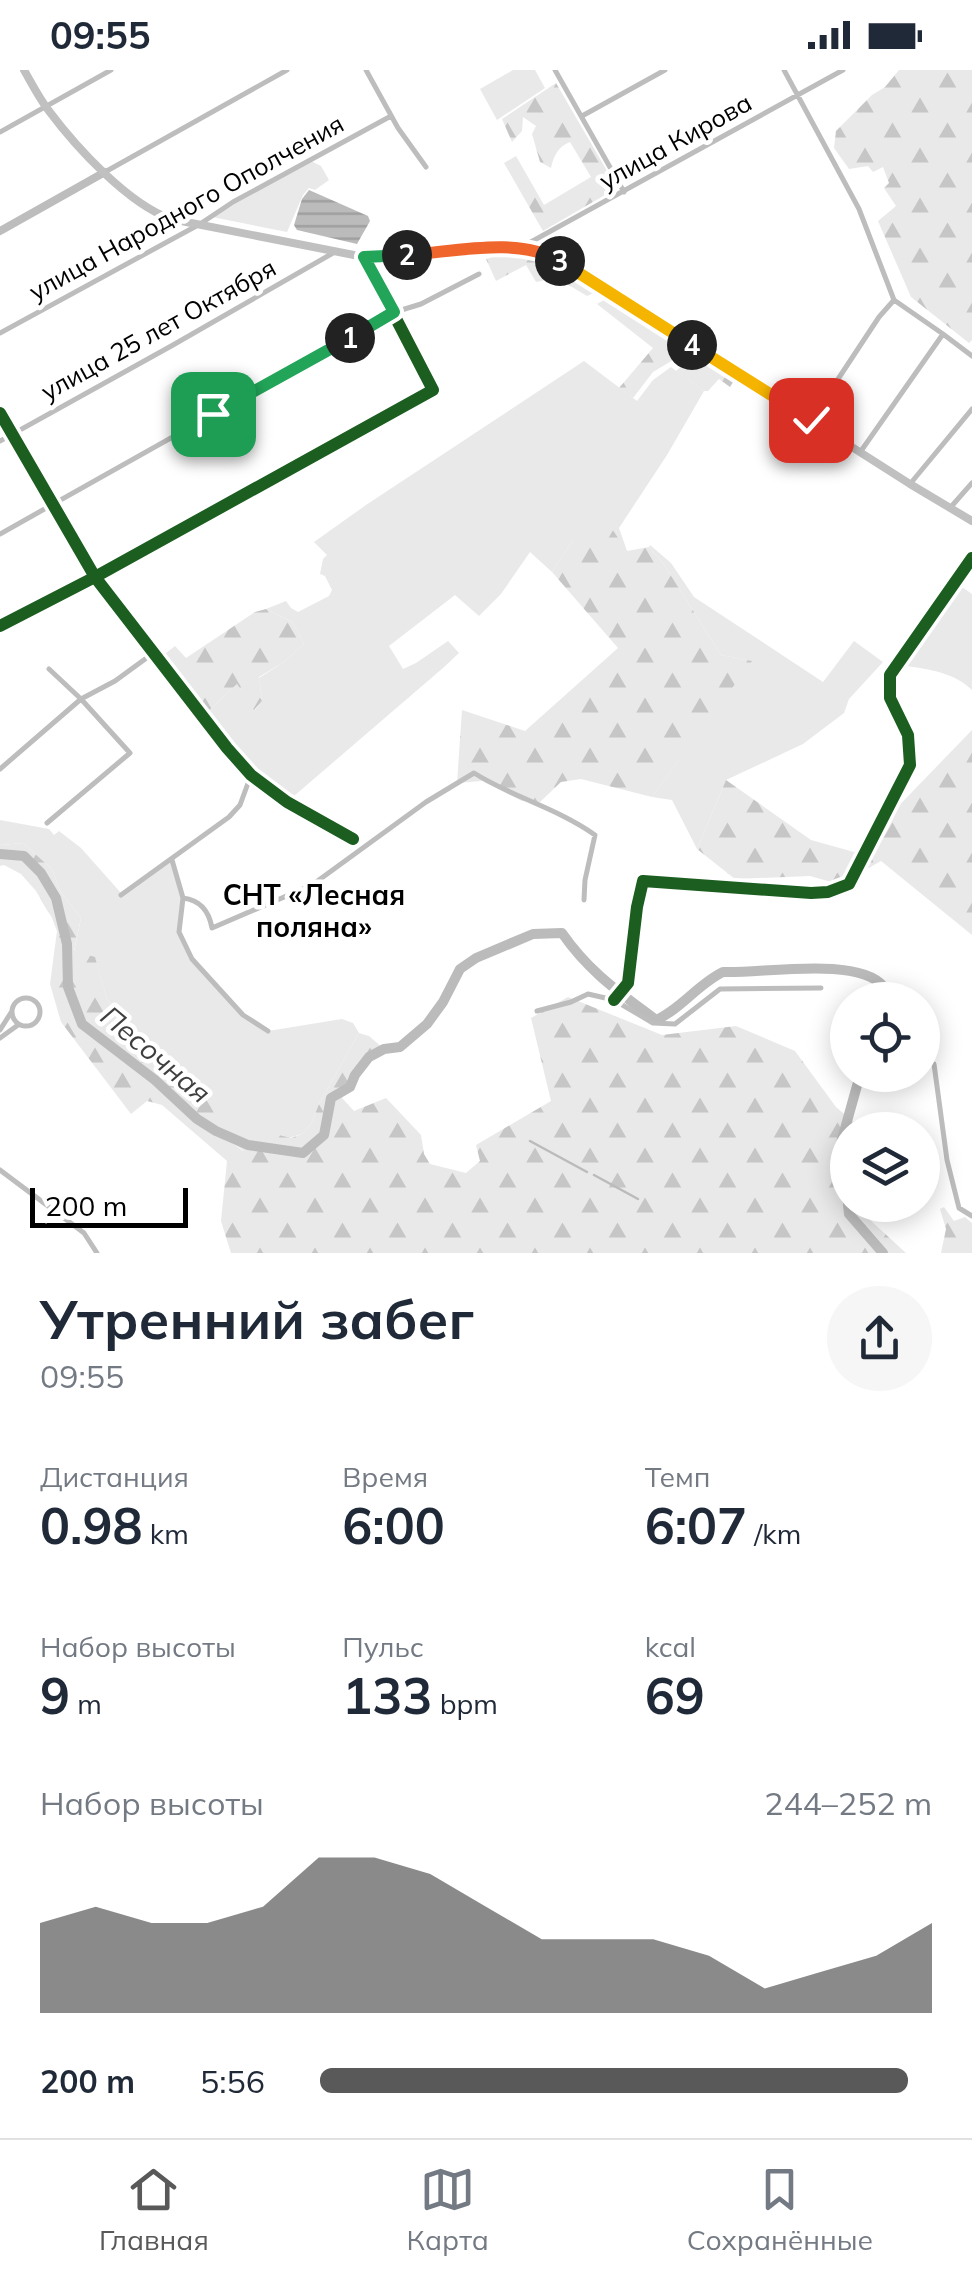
<!DOCTYPE html>
<html lang="ru">
<head>
<meta charset="utf-8">
<style>
	body { margin:0; font-family:Mulish,sans-serif; background:#f6f6f7; color:#1f2937; height:100vh; display:flex; flex-direction:column; font-size:38px; white-space:nowrap }
	* { box-sizing:border-box; margin:0 }
	p { font-size:32px; color:#747a83 }
	.icon { flex:none; width:55px; height:55px; fill:none; stroke:currentColor; stroke-width:2; stroke-linecap:round; stroke-linejoin:round }
	.map { position:relative; height:1183px; overflow:hidden }
	.side { display:flex; flex-direction:column; background:#fff; flex:1 }
	.side>* { flex:none }
	.controls { position:absolute; left:830px; top:912px; display:grid; gap:20px }
	.controls a { display:grid; place-items:center; width:110px; height:110px; border-radius:50%; background:#fff; box-shadow:0 5px 25px #0003; font-size:50px }
	.scale { position:absolute; left:30px; bottom:25px; width:158px; box-sizing:border-box; padding-left:10px; border:5px solid #000; border-top:0; font-size:28px; line-height:35px; white-space:nowrap; color:#000; -webkit-text-stroke:8px #fff; paint-order:stroke }
	.pin { position:absolute; display:grid; place-items:center; width:85px; height:85px; color:#fff; margin:-42px; border-radius:20px; box-shadow:0 5px 15px #0006 }
	.km { position:absolute; width:50px; height:50px; margin:-25px; border-radius:50%; background:#222; color:#fff; font-size:28px; line-height:50px; text-align:center }
	.round { display:grid; place-items:center; flex:none; width:105px; height:105px; border-radius:52px; background:#f6f6f7 }
	.summary { display:flex; align-items:center; justify-content:space-between; height:170px; padding:0 40px }
	h1 { font-size:55px; font-weight:700; line-height:75px }
	.metrics { display:grid; grid-template-columns:repeat(3,1fr); gap:15px; height:170px; padding:10px 40px }
	.metrics div { display:grid; align-content:center }
	.metrics b { font-size:50px; font-weight:700 }
	.metrics small { font-size:28px; font-weight:400 }
	.metrics p { font-size:28px }
	.chart { height:280px; padding:20px 40px }
	.chart p { display:flex; justify-content:space-between }
	.chart svg { width:100%; height:180px; margin-top:10px; fill:#595959; opacity:.7 }
	ul { padding:0 40px; list-style:none; font-size:32px }
	li { display:grid; grid-template-columns:160px 120px 1fr; align-items:center; height:75px }
	li i { height:25px; border-radius:12px; background:#595959 }
	.status { display:flex; justify-content:space-between; align-items:center; height:70px; padding:0 50px; background:#fff; direction:ltr }
	.status svg { height:28px; fill:currentColor }
	.tabs { display:flex; justify-content:space-around; align-items:center; height:140px; border-top:2px solid #e0e1e3; background:#fff; font-size:28px; color:#747a83 }
	.tabs a { display:grid; justify-items:center; gap:5px }
	.tabs .on { color:#595959 }
	.map>svg:first-child { display:block }
</style>
</head>
<body>
<div class="status"><b>09:55</b><svg viewBox="0 0 49 12"><path d="M0 12V9h3v3zM5 12V6h3v6zM10 12V3h3v9zM15 12V0h3v12zM26 1h20v11H26zM47 4h2v5h-2z"/></svg></div>
<div class="map">
<svg width="972" height="1183" viewBox="0 0 972 1183">
	<defs>
		<pattern id="forest-firs" width="22" height="20" patternUnits="userSpaceOnUse" patternTransform="scale(2.5)"><rect width="22" height="20" fill="#e9e9e9"/><path d="M5 1l3.5 6h-7zM16 11l3.5 6h-7z" fill="#c6c6c6"/></pattern>
		<pattern id="water-rules" width="6" height="5" patternUnits="userSpaceOnUse" patternTransform="scale(2.5)"><rect width="6" height="5" fill="#bbb"/><path d="M0 2.5h6" fill="none" stroke="#9f9f9f"/></pattern>
	</defs>
	<rect width="100%" height="100%" fill="#fff"/>
	<path fill="#e9e9e9" d="M513,0h22l10,18 -48,32 -17,-31z
		M311,91l10,5 8,14 -14,10 -6,-2 -6,7 -16,37 -75,-15z
		M584,291l53,40 16,-21 18,-13 33,24 -37,64 -48,73 8,23 -54,-11 -21,32 -22,-20 -29,42 -22,22 -24,-21 -66,51 14,23 13,-6 32,-22 11,12 -16,15 -156,134 -36,-27 -49,-58 35,-33 18,26 7,-9 -3,-23 25,-16 20,-18 -12,-22 -26,-13 20,-8 5,7 7,4 31,-16 3,-6 -7,-14 -5,-2 3,-15 4,-4 -13,-13 52,-37z
		M650,475l21,18 23,34 129,85 31,-41 29,21 -34,37 -5,14 -41,31 -77,36 -29,69 -25,-49 -20,-3 99,-136 -30,-6 -58,-92 -14,-16z
		M962,517l10,7v96c-17,-17 -43,-21 -66,-24z
		M0,750l49,9 5,6 5,-4 22,17 40,45 50,-35 12,40 -4,34 13,27 51,56 25,16 74,-12 11,4 6,10 -40,71 -8,20 -9,10 -58,17 -28,-20 4,-17 -92,-88 -21,-27 -12,-41 -21,-6 7,-34 -21,-27 -8,-22 -29,-26 -23,2z"/>
	<path fill="url(#forest-firs)" d="M899,0h73v270l-3,3 -58,-46 -33,-76 18,-15 -12,-18 5,-5 -6,-16 -10,5 -5,-6 -19,3 -15,-21 2,-17 36,-36 13,-8z
		M556,13l61,105 -74,43 -39,-68 12,-7 28,49 47,-28 -21,-35c-12,5 -16,13 -19,26l-11,-6 -8,-28 4,-8 -13,-9 -1,14 -10,11 -10,-23z
		M520,182c35,8 47,20 76,40l-9,4 -30,-18 -21,4 -10,-17 -30,16 -10,-22 19,-6z
		M607,228l81,53 -35,21 -20,26 -14,-10 34,-40 -56,-44z
		M694,284l41,25 -5,8 -11,-8 -11,12h-4l-28,-20z
		M612,459l15,22 22,-4 14,16 58,92 31,6 -100,136 -71,-18 -20,3 -21,20 -18,-1 -40,-20 -25,2 5,-73 63,21 93,-83 -66,-76 21,-32z
		M266,539l26,13 12,22 -20,18 -25,15 3,24 -8,9 -17,-26 -35,33 -45,-57 18,-14 11,12 69,-46z
		M972,660v205l-91,-74 -28,16 -8,9 -35,-10 -75,3 -38,-30 29,-69 85,60 43,12z
		M23,773l29,26 8,22 21,27 -7,33 21,6 12,42 21,27 93,88 -5,17 27,20 15,-21 33,8 11,-4 9,-10 8,-20 40,-71 10,3 15,13 -15,8 -27,41 12,13 32,-13 35,37 3,19 6,10 36,9 14,-12 -4,-16 75,-44 -20,-83 37,-21 94,38 74,-9 59,25 41,56 27,23h-15v75h16l6,15 36,33h-675l-10,-32 6,-60 -65,-56 -15,-4 -16,13 -70,-92 -11,-38 7,-53 -5,-13 -16,-27 -15,-17 -17,-9 -4,1v-21z
		M944,1137l10,14 11,-4 7,6v30h-31l5,-24 -6,-20z"/>
	<path fill="url(#water-rules)" d="M309,120l59,26 2,5 -13,23 -60,-14 -3,-5 8,-26z"/>
	<g fill="none" stroke-linecap="round" stroke-linejoin="round">
		<path stroke="#bbb" stroke-width="2.5" d="M530,1071l57,31
			M594,1105l44,24"/>
		<path stroke="#bbb" stroke-width="10" d="M0,784l24,2 17,17 15,25 11,46 1,43 14,37 73,56 42,39 19,12 32,14 55,8 21,-18 7,-37 19,-11 5,-12 14,-18 15,-8 16,-2 27,-23 16,-22 17,-33 16,-11 57,-24 29,-1c27,39 57,59 94,87 25,-11 42,-36 67,-48 37,2 134,-16 160,14 2,2 6,11 7,14
			M848,1133l-9,-53 21,-75
			M848,1135l1,9 34,39"/>
		<path stroke="#bdbdbd" stroke-width="5" d="M366,0l32,58 28,39
			M555,0l69,122
			M784,0l75,139 35,91
			M582,46l83,-46
			M0,62l111,-62
			M105,102l182,-102
			M528,178l1,-5 314,-173
			M0,263l200,-109 33,-22 158,-86
			M943,264l29,22
			M0,343l95,164 132,171 24,27 36,27 66,37
			M811,350l68,-103 15,-17
			M0,371l173,-96 160,-92
			M861,381l82,-117 -49,-34
			M910,414l62,-75
			M950,438l22,-25
			M0,464l395,-222 26,-8 58,-30
			M0,556l95,-49 338,-187 -68,-132
			M0,699l81,-70 34,-18 37,-27
			M47,753l83,-70 -49,-54 -32,-30
			M172,790l11,38 -4,34 13,27 51,56 25,16
			M121,825l108,-78 11,-12 11,-30
			M183,828c17,2 26,13 29,30l100,-43 114,-83 48,-29c38,24 83,35 121,62l-10,45 -1,20
			M12 942a14 14 0 1 1 28 0a14 14 0 1 1-28 0Z
			M614,930l14,-17 9,-76 6,-26 168,12 17,-1 21,-8 61,-119 -2,-30 -18,-37v-23l82,-117
			M537,941l34,-9 17,-8 26,6 39,23 22,1 45,-35 101,-1
			M0,960l12,-19
			M0,968l18,-13
			M934,994l13,96 12,48 13,8
			M0,1100l84,63 13,20"/>
		<path stroke="#bdbdbd" stroke-width="8" d="M0,161l105,-59"/>
		<path stroke="#c0c0c0" stroke-width="8" d="M24,0c8,14 15,28 25,41 27,36 79,93 122,108l193,38 140,-10 24,1 21,6 361,230 62,37"/>
		<defs>
			<path id="cycleway" d="M0,343l95,164 132,171 24,27 36,27 66,37
				M0,556l95,-49 338,-187 -69,-133
				M614,930l14,-17 9,-76 6,-26 168,12 17,-1 21,-8 61,-119 -2,-30 -18,-37v-23l82,-117"/>
		</defs>
		<use href="#cycleway" stroke="#fff" stroke-width="19"/>
		<use href="#cycleway" stroke="#1b5e20" stroke-width="12"/>
	</g>
	<g fill="none" stroke-linecap="round" stroke-linejoin="round">
		<defs>
			<path id="split-1" d="M213,344l137,-76"/>
			<path id="split-2" d="M350,268l44,-26 -30,-55 43,-2"/>
			<path id="split-3" d="M407,185c47,-3 111,-19 153,6"/>
			<path id="split-4" d="M560,191l132,84"/>
			<path id="split-5" d="M692,275l119,75"/>
		</defs>
		<use href="#split-1" stroke="#fff" stroke-width="20"/>
		<use href="#split-2" stroke="#fff" stroke-width="20"/>
		<use href="#split-3" stroke="#fff" stroke-width="20"/>
		<use href="#split-4" stroke="#fff" stroke-width="20"/>
		<use href="#split-5" stroke="#fff" stroke-width="20"/>
		<use href="#split-1" stroke="#22a559" stroke-width="12"/>
		<use href="#split-2" stroke="#22a559" stroke-width="12"/>
		<use href="#split-3" stroke="#f0652b" stroke-width="12"/>
		<use href="#split-4" stroke="#f5b400" stroke-width="12"/>
		<use href="#split-5" stroke="#f5b400" stroke-width="12"/>
	</g>
	<g text-anchor="middle" dominant-baseline="central" stroke-width="9" stroke-linejoin="round" paint-order="stroke">
		<g font-size="25" fill="#000" stroke="#fff">
			<text transform="translate(675 71) rotate(-29)">улица Кирова</text>
			<text transform="translate(186 137) rotate(-29)">улица Народного Ополчения</text>
			<text transform="translate(158 259) rotate(-29)">улица 25 лет Октября</text>
		</g>
		<g font-size="28" font-weight="bold" fill="#000" stroke="#fff">
			<text x="314" y="824">СНТ «Лесная<tspan x="314" dy="32">поляна»</tspan></text>
		</g>
		<g font-size="28" font-style="italic" fill="#3f3f3f" stroke="#fff">
			<text transform="translate(156 984) rotate(40)">Песочная</text>
		</g>
	</g>
</svg>
<div class="controls">
<a><svg class="icon" aria-label="locate" viewBox="0 0 24 24"><circle cx="12" cy="12" r="6"/><path d="M12 2v4M12 18v4M2 12h4M18 12h4"/></svg></a>
<a><svg class="icon" aria-label="layers" viewBox="0 0 24 24"><path d="M12 4l9 5-9 5-9-5zM3 14l9 5 9-5"/></svg></a>
</div>
<div class="scale">200 m</div>
<div class="pin" style="left:213px;top:344px;background:#1e9e55"><svg class="icon" aria-label="arrive" viewBox="0 0 24 24"><path d="M6 21V4h12l-3 4 3 4H6"/></svg></div>
<div class="pin" style="left:811px;top:350px;background:#d93025"><svg class="icon" aria-label="check" viewBox="0 0 24 24"><path d="M5 12l5 5 9-10"/></svg></div>
<b class="km" style="left:350px;top:268px">1</b>
<b class="km" style="left:407px;top:185px">2</b>
<b class="km" style="left:560px;top:191px">3</b>
<b class="km" style="left:692px;top:275px">4</b>
</div>
<section class="side">
<div class="summary"><div><h1>Утренний забег</h1><p>09:55</p></div><a class="round"><svg class="icon" aria-label="share" viewBox="0 0 24 24"><path d="M12 15V3M7 8l5-5 5 5M5 13v7h14v-7"/></svg></a></div>
<div class="metrics">
<div><p>Дистанция</p><b>0.98<small> km</small></b></div>
<div><p>Время</p><b>6:00</b></div>
<div><p>Темп</p><b>6:07<small> /km</small></b></div>
</div>
<div class="metrics">
<div><p>Набор высоты</p><b>9<small> m</small></b></div>
<div><p>Пульс</p><b>133<small> bpm</small></b></div>
<div><p>kcal</p><b>69</b></div>
</div>
<div class="chart"><p><span>Набор высоты</span>244–252 m</p>
<svg viewBox="0 0 160 44" preserveAspectRatio="none"><path d="M0 44V22L10 18L20 22L30 22L40 18L50 6L60 6L70 10L80 18L90 26L100 26L110 26L120 30L130 38L140 34L150 30L160 22V44z"/></svg>
</div>
<ul>
<li><b>200 m</b>5:56<i style="width:96%"></i></li>
</ul>
</section>
<nav class="tabs">
<a class="on"><svg class="icon" aria-label="home" viewBox="0 0 24 24"><path d="M3 11l9-7 9 7M6 9v11h12V9"/></svg>Главная</a>
<a><svg class="icon" aria-label="map" viewBox="0 0 24 24"><path d="M3 6l6-2 6 2 6-2v14l-6 2-6-2-6 2zM9 4v14M15 6v14"/></svg>Карта</a>
<a><svg class="icon" aria-label="saved" viewBox="0 0 24 24"><path d="M7 4h10v16l-5-4-5 4z"/></svg>Сохранённые</a>
</nav>
</body>
</html>
